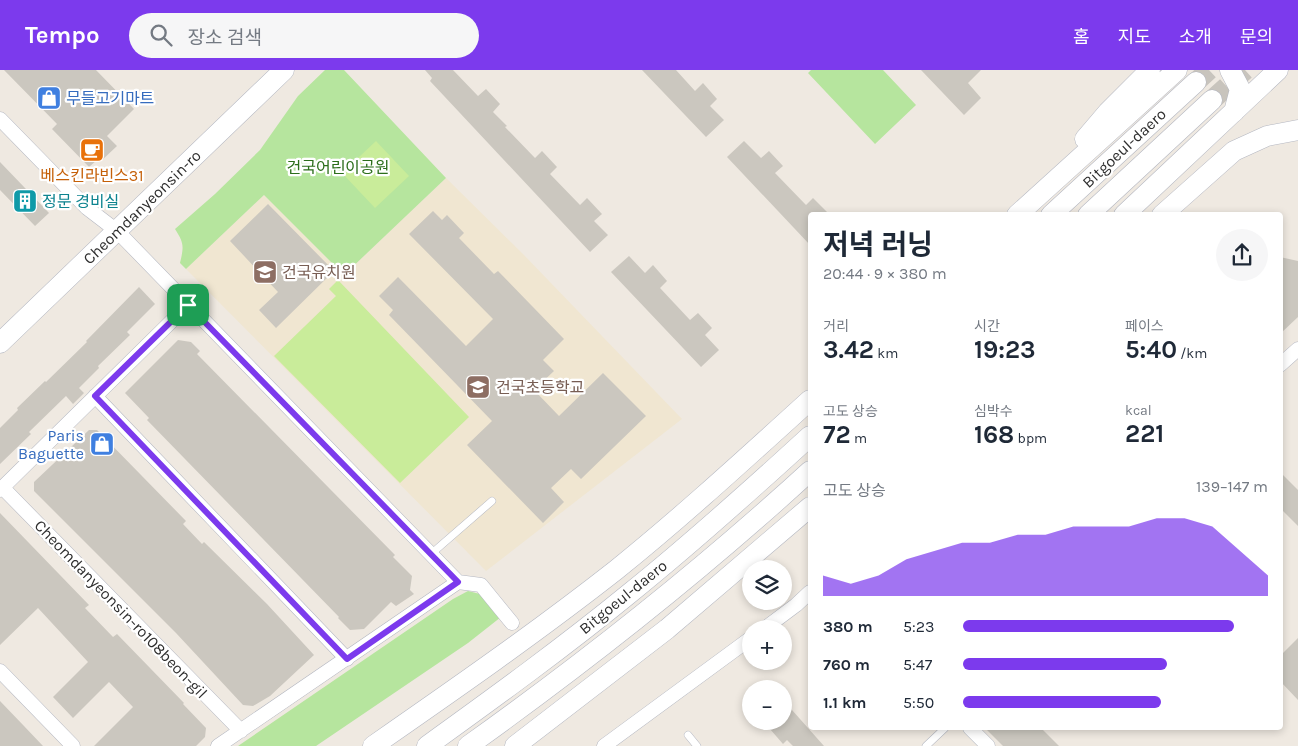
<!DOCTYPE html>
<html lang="ko">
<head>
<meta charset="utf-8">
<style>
	body { margin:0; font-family:Karla,"Noto Sans KR",sans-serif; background:#f6f6f7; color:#1f2937; height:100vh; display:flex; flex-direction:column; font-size:19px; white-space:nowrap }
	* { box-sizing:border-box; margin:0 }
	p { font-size:16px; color:#747a83 }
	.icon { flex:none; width:28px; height:28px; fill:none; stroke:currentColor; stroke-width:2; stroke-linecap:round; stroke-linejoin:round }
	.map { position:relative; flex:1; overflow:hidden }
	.panel { position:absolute; left:808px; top:142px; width:475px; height:518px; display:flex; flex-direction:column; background:#fff; border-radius:5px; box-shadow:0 2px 8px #0003 }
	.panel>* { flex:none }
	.fabs { position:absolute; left:742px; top:490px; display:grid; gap:10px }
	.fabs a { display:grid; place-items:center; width:50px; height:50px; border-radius:50%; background:#fff; box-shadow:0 2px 8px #0003; font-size:25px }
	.pin { position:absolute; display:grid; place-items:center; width:42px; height:42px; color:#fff; margin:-21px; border-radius:10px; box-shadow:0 2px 8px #0006 }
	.round { display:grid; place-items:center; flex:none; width:52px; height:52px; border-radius:26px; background:#f6f6f7 }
	.summary { display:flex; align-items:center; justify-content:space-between; height:85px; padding:0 15px }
	h1 { font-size:28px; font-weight:700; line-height:38px }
	.metrics { display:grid; grid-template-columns:repeat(3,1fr); gap:8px; height:85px; padding:5px 15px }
	.metrics div { display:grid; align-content:center }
	.metrics b { font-size:25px; font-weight:700 }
	.metrics small { font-size:14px; font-weight:400 }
	.metrics p { font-size:14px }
	.chart { height:140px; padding:10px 15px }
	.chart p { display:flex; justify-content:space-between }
	.chart svg { width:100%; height:90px; margin-top:5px; fill:#7c3aed; opacity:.7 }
	ul { padding:0 15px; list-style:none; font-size:16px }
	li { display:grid; grid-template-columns:80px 60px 1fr; align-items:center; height:38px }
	li i { height:12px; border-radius:6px; background:#7c3aed }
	header { display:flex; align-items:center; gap:30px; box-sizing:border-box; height:70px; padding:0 25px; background:#7c3aed; color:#fff }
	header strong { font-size:24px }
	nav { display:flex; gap:28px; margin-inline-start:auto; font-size:18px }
	.search { width:350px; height:45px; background:#f6f6f7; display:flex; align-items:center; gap:12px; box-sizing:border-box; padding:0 18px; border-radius:28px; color:#747a83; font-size:19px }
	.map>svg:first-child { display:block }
</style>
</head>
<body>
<header>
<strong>Tempo</strong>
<div class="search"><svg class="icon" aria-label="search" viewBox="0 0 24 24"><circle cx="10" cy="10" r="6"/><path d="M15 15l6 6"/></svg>장소 검색</div>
<nav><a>홈</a><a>지도</a><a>소개</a><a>문의</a></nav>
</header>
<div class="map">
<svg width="1298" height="676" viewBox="0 0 1298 676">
	<rect width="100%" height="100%" fill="#efe9e1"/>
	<path fill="#f0e6d1" d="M446,108l77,76 159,165 -196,152 -300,-302 78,-74 80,80z"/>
	<path fill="#b6e59e" d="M325,0h19l102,108 -102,97 -80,-80 -78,74 -6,-6c4,-17 4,-20 -5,-34l40,-35 45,-44 38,-54z
		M811,0h72l33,35 -41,39 -67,-71z
		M468,521l12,3 21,23 -33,26 -152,103h-78l215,-147z"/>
	<path fill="#c9ec9a" d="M376,71l33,35 -34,32 -33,-35z
		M338,210l131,137 -69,66 -126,-127 62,-60 -7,-7z"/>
	<path fill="#cbc7bf" d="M4,0h92l38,39 -27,27 10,10 -17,16 -3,-2 -8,7 -37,-38 5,-5z
		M425,0h28l25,26 8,-7 14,15 -7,8 14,14 -2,1 30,31 7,-7 15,16 -7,7 30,31 7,-7 15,16 -8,7 14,14 -18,17 -160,-171 2,-3z
		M642,0h34l19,21 8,-8 14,16 -7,7 14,14 -18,17z
		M921,0h60l-13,13 13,15 -17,17z
		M744,71l17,17 8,-7 14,15 -8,7 31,32 7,-7 17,17h-20v30l-83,-88z
		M0,92l49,51 -14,13 -35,-36z
		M268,134l66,67 -58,57 -17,-18 19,-18 -48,-51z
		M433,141l9,9 5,-5 17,18 -5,5 35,36 4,-3 66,68 -21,21 11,11 -20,19 25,26 44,-43 43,43 -65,63 -10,-10 -20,19 13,14 -21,21 -76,-78 25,-24 -103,-106 4,-5 -14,-14 19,-19 68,69 27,-27 -84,-85z
		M629,186l16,17 8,-8 14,16 -7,7 30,32 8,-7 14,15 -7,7 14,15 -18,17 -90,-95z
		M1280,187l18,4v56l-18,17z
		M139,217l16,17 -28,28 3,3 -32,31 1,2 -20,20 5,5 -11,11 -7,-8 -37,36 2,2 -31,30v-36l18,-18 -1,-2 28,-27 1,1 41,-40 -1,-1z
		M178,270l13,2 9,9 -3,3 198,201 -2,2 19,19 -2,14 4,4 -18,12 -5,-4 -27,27 -14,1 -12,-12 1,-1 -192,-197 2,-2 -24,-25z
		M89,360h8l89,91 -3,3 19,20 2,-2 63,62 47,51 -44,41 -17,10 -10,-1 -67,-72 -142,-142v-9z
		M1280,402l18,18v36l-18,-18z
		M0,443l89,92 -4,3 28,29 4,-3 67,69 -1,1 23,24 -1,9 -9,9h-102l39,-39 -24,-25 -36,36 -20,-21 35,-35 -50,-54 -38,37z
		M1298,568v62l-18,-19v-25z
		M0,631l24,25 19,20h-43z
		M784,631l40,45h-31l-6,-6 -4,4 -20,-23h21z
		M985,658h56l18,18h-56z"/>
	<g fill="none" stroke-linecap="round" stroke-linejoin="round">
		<path stroke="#c8c4bd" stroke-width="20" stroke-dasharray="20 10" stroke-linecap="butt" d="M1196,12l13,-12
			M1212,30l33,-30"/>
		<defs>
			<path id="lane" d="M431,484l61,-53
				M688,665l9,11
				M926,676l19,-18"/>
			<path id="street" d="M0,49l87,89 30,23 341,351
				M1280,295l18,-16
				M95,326l252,263
				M2,417l239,244
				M0,420l188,-185
				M458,512l23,3 31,38
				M764,559l32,-24 14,-13
				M0,601l73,75
				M970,658l18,18
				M218,676l240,-164
				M604,676l147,-108"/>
			<path id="secondary" d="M1230,0l10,19 -6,23
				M1085,69l23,-27 42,-42
				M1017,145l160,-145
				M1051,145l145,-133
				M1088,145l124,-115
				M1124,145l154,-145
				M1162,145l72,-64 33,-15 31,-6
				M0,273l284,-273
				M373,676c82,-57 164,-114 243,-176 67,-54 130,-112 194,-170
				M427,676c68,-49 137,-99 203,-153 62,-50 121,-103 180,-157
				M468,676c119,-85 234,-176 342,-275
				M515,676l152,-117 143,-122"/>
		</defs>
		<use href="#lane" stroke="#b4b7c1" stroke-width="8"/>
		<use href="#street" stroke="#b4b7c1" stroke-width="15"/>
		<use href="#secondary" stroke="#b4b7c1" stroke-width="21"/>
		<use href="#lane" stroke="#fff" stroke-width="7"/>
		<use href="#street" stroke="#fff" stroke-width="14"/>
		<use href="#secondary" stroke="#fff" stroke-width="20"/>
	</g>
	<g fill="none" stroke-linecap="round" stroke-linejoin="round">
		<defs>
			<path id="route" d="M188,235l270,277 -111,77 -252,-263z"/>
		</defs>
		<use href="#route" stroke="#fff" stroke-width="10"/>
		<use href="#route" stroke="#7c3aed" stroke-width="6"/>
	</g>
	<defs>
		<symbol id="shop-square" viewBox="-11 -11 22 22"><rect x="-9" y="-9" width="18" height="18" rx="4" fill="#3f7fe0" stroke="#fff"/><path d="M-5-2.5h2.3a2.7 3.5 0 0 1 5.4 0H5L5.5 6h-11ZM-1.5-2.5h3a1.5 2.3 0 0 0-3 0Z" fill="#fff"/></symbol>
		<symbol id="cafe-square" viewBox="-11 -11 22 22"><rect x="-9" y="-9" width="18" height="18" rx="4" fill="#e8710a" stroke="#fff"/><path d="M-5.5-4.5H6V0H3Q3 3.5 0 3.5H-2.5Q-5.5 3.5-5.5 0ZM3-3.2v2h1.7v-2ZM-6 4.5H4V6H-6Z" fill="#fff"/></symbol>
		<symbol id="building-square" viewBox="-11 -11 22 22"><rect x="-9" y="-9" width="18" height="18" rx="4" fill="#0f9aa8" stroke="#fff"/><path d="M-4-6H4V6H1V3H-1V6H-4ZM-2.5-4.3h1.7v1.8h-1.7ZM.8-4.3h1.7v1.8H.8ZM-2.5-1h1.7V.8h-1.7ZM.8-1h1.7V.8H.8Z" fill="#fff"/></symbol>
		<symbol id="school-square" viewBox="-11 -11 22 22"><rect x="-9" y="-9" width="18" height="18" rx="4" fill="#8d6e63" stroke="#fff"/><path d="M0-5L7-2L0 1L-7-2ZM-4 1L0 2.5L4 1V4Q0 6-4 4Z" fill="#fff"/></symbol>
	</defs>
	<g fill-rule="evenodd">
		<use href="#shop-square" x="35" y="14" width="28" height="28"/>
		<use href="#cafe-square" x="78" y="66" width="28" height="28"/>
		<use href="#building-square" x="11" y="117" width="28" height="28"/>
		<use href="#school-square" x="251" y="188" width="28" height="28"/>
		<use href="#school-square" x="464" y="303" width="28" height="28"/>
		<use href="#shop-square" x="88" y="360" width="28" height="28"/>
	</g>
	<g text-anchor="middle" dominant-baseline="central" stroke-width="4.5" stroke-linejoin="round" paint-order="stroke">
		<g font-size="16" fill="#366cbe" stroke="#fff" text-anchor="start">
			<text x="66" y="28">무들고기마트</text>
			<text x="84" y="365" text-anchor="end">Paris<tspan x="84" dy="18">Baguette</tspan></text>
		</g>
		<g font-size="16" fill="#2e2e2e" stroke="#fff">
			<text transform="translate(1124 78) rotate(-43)">Bitgoeul-daero</text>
			<text transform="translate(142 137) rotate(-44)">Cheomdanyeonsin-ro</text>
			<text transform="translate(623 527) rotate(-39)">Bitgoeul-daero</text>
			<text transform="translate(121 539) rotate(46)">Cheomdanyeonsin-ro108beon-gil</text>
		</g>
		<g font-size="16" fill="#2c6e1b" stroke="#fff">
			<text x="338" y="97">건국어린이공원</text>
		</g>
		<g font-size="16" fill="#c56008" stroke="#fff">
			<text x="92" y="105">베스킨라빈스31</text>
		</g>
		<g font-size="16" fill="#0d838f" stroke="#fff" text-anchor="start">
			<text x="42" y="131">정문 경비실</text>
		</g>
		<g font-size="16" fill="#785e54" stroke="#fff" text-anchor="start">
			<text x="282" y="202">건국유치원</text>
			<text x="496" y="317">건국초등학교</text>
		</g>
	</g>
</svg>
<div class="fabs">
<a><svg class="icon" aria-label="layers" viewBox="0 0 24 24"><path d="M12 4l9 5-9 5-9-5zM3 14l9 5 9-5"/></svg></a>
<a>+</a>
<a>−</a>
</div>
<div class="pin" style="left:188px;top:235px;background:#1e9e55"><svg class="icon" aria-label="arrive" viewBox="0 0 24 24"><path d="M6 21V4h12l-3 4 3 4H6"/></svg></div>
<section class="panel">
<div class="summary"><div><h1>저녁 러닝</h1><p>20:44 · 9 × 380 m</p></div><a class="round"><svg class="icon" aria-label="share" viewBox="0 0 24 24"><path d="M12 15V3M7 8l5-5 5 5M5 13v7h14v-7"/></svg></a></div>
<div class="metrics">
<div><p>거리</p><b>3.42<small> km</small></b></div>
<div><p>시간</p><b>19:23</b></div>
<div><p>페이스</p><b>5:40<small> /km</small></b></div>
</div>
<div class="metrics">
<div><p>고도 상승</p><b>72<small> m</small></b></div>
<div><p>심박수</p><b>168<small> bpm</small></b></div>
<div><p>kcal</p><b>221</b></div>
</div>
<div class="chart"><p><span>고도 상승</span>139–147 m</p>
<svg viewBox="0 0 160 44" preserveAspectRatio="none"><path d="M0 44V34L10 38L20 34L30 26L40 22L50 18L60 18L70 14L80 14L90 10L100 10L110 10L120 6L130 6L140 10L150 22L160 34V44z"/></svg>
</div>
<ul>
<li><b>380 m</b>5:23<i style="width:89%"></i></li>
<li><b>760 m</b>5:47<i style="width:67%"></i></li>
<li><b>1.1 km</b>5:50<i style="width:65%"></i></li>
</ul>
</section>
</div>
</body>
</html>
